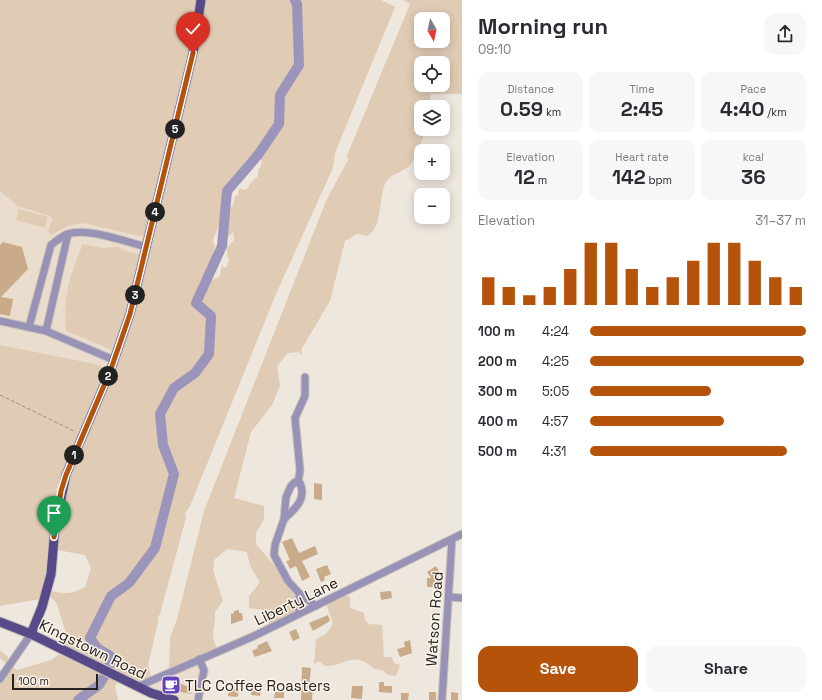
<!DOCTYPE html>
<html lang="en">
<head>
<meta charset="utf-8">
<style>
	body { margin:0; font-family:"Space Grotesk",sans-serif; background:#f7f7f7; color:#2b2b33; height:100vh; display:flex; flex-direction:column; font-size:15px; white-space:nowrap }
	* { box-sizing:border-box; margin:0 }
	p { font-size:13px; color:#7c7c81 }
	.icon { flex:none; width:22px; height:22px; fill:none; stroke:currentColor; stroke-width:2; stroke-linecap:round; stroke-linejoin:round }
	.map { position:relative; flex:1; overflow:hidden }
	.panel { display:flex; flex-direction:column; background:#fff; width:360px }
	.panel>* { flex:none }
	.needle { width:26px; rotate:171deg }
	.fabs { position:absolute; left:414px; top:12px; display:grid; gap:8px }
	.fabs a { display:grid; place-items:center; width:36px; height:36px; border-radius:8px; background:#fff; box-shadow:0 2px 10px #0003; font-size:20px }
	.scale { position:absolute; left:12px; bottom:10px; width:86px; box-sizing:border-box; padding-left:4px; border:2px solid #24221e; border-top:0; font-size:11px; line-height:14px; white-space:nowrap; color:#24221e; -webkit-text-stroke:3px #fcf4eb; paint-order:stroke }
	.pin { position:absolute; display:grid; place-items:center; width:34px; height:34px; color:#fff; margin:-41px -17px; border-radius:50% 50% 50% 0; rotate:-45deg; box-shadow:0 0 4px #0007 }
	.pin .icon { rotate:45deg }
	.km { position:absolute; width:20px; height:20px; margin:-10px; border-radius:50%; background:#222; color:#fff; font-size:11px; line-height:20px; text-align:center }
	.round { display:grid; place-items:center; flex:none; width:42px; height:42px; border-radius:12px; background:#f7f7f7 }
	.summary { display:flex; align-items:center; justify-content:space-between; height:68px; padding:0 16px }
	h1 { font-size:22px; font-weight:700; line-height:30px }
	.stats { display:grid; grid-template-columns:repeat(3,1fr); gap:6px; height:68px; padding:4px 16px }
	.stats div { display:grid; align-content:center; border-radius:10px; background:#f7f7f7; text-align:center }
	.stats b { font-size:20px; font-weight:700 }
	.stats small { font-size:11px; font-weight:400 }
	.stats p { font-size:11px }
	.chart { height:112px; padding:8px 16px }
	.chart p { display:flex; justify-content:space-between }
	.chart svg { width:100%; height:72px; margin-top:4px; stroke:#b45309; stroke-width:6 }
	.primary-button { display:flex; gap:8px; margin-top:auto; padding:8px 16px }
	.primary-button a { flex:1; height:46px; border-radius:12px; background:#b45309; color:#fff; font-size:16px; font-weight:700; line-height:46px; text-align:center }
	.primary-button a+a { background:#f7f7f7; color:#2b2b33 }
	ul { padding:0 16px; list-style:none; font-size:13px }
	li { display:grid; grid-template-columns:64px 48px 1fr; align-items:center; height:30px }
	li i { height:10px; border-radius:5px; background:#b45309 }
	main { display:flex; flex:1; min-height:0 }
	.map>svg:first-child { display:block }
</style>
</head>
<body>
<main>
<div class="map">
<svg width="462" height="700" viewBox="0 0 462 700">
	<rect width="100%" height="100%" fill="#eee7de"/>
	<path fill="#eaddce" d="M0,188l151,29 -32,123 -22,49 -97,-25z
		M204,656l5,19 -7,8 -3,17h-18l-42,-18z"/>
	<path fill="#e0cbb4" fill-rule="evenodd" d="M0,0h381l14,7 -60,146 -2,15 -57,126 -86,212 -5,7 1,5 -26,96 -2,3v5l-10,43 3,12 -12,5 -19,-7 -5,12 3,13h-118v-21l9,-13 -9,-8v-8l7,6 8,13 2,1 34,-10 13,-9 3,-14 -10,-33 -6,-7 -51,9v-261l95,19 16,6 6,-18 -51,-21c-2,-23 0,-42 8,-64 2,-8 7,-15 8,-23l21,4 15,-1 8,4 19,5 3,-18 -64,-15 -16,3 -17,9 -3,-4 4,-11 -2,-4 -32,-10 -18,-15zM259,150l3,1 -1,16 -3,3v6l-9,9 -1,3 -4,2 -5,-2 -1,7 -3,1 -2,10 -2,1 -4,17 -2,2 1,11 5,-2 2,-4 1,9 -7,7v9l2,3 -2,8 -3,1 -2,-4 -2,12 -11,6v7l-7,1 -1,4h-4c2,-18 18,-29 17,-46l2,-2 -2,-1 -1,-5 10,-26 8,-16 3,-11zM57,550l28,5 6,13 -6,19c-14,8 -22,7 -37,3z
		M403,0h59v94h-31l-2,13h-8v22h4c-2,10 -9,29 -16,37 -7,7 -20,8 -24,18 -7,16 -2,41 -17,52l-11,-2 -12,7 -15,60 -29,49 1,5 -4,-3 -10,1 -11,13 3,20 -8,19 -21,27 -17,66 30,8v13l-8,14v11l21,25 16,23 7,19 -30,14 -7,-15 -14,-2v-12l11,-14 -10,-16 -3,-14 -20,-3 -13,11 -1,10 10,31 -8,11c1,17 -6,18 2,37l-48,21 1,-32 7,-19 27,-108 122,-310 23,-43h-3l64,-154zM421,19h22v22h-22zM421,63h22v22h-22z
		M19,209l29,8 -3,11 -29,-8z
		M339,594l11,3v11l14,5 1,7 4,4 13,1 2,32h8l2,6 6,2 -4,11 -8,-1 -5,-5 -9,-1c-22,-20 -28,-2 -49,-3l-6,-5 -5,3 2,-25 10,-5 7,-10 -8,-24z"/>
	<g fill="none" stroke-linecap="round" stroke-linejoin="round">
		<path stroke="#9b95bc" stroke-width="10" d="M109,666l3,-9 -15,-9 -7,-10 21,-42 18,-13 26,-35 19,-74 -11,-29 -3,-31 14,-26 21,-15 14,-19 2,-38 -15,-13 26,-57 5,-55 31,-36 21,-31 1,-29 19,-30 -2,-61 -2,-4
			M78,700l21,-15 6,-10"/>
	</g>
	<path fill="#c9ab8a" d="M3,242l19,5 6,22 -27,28 12,2 -3,17 -10,-2v-69z
		M314,483l8,1v16l-8,-1z
		M292,538l7,15 16,-7 3,8 -16,7 8,16 -8,4 -6,-15 -6,3 -4,-8 4,-1 -8,-18z
		M327,565l4,9 -7,3 1,3 -4,2 -5,-13z
		M436,566l5,9 -6,3v8l-1,-2v3h-7v-9h4l-4,-6z
		M391,591l1,7 -11,2 -1,-8z
		M239,610v3h3l1,7 -12,4v-10l3,-1v-2z
		M328,615l2,6 -17,10 -4,-8z
		M296,629l4,9 -7,3 -4,-9z
		M410,640l2,13 -12,4 -3,-8 8,-2 -1,-5z
		M267,641l5,10 -17,6 -3,-6 6,-3 -1,-2z
		M302,667l9,1 -2,19h4l-1,13h-11z
		M167,679l25,9 -1,6 -24,-5 -4,-2z
		M379,682h5v4h8v7l-13,-1z
		M352,686h11l-1,13 -11,-1z
		M249,687h13l-2,9 -9,-1v-3h-3z
		M229,688l10,1 -1,7 -2,1 -8,-1z
		M275,692h9v6h-10z
		M429,692h7v8h-7z
		M451,692l7,1v7h-7z
		M401,693h8l-1,7h-7z"/>
	<g fill="none" stroke-linecap="round" stroke-linejoin="round">
		<defs>
			<path id="minor" d="M0,321l46,10 68,29
				M29,327l22,-82c5,-4 10,-8 16,-11 21,-7 58,8 80,13
				M46,331l22,-97
				M298,483l2,-13 -5,-52 10,-22v-19
				M284,519c11,-10 23,-20 16,-36l-5,-1 -4,4 -5,11 -2,22 -9,26 -1,10 14,26 11,12
				M449,597l13,1
				M299,614v-21l17,13
				M0,679l31,-45
				M139,686l115,-50 208,-102
				M198,700l6,-30 -5,-11
				M442,700l10,-161"/>
			<path id="major" d="M0,622l31,12 120,59 23,7
				M31,634l11,-27 9,-33 4,-47 11,-52 45,-106 19,-55 63,-261 8,-53"/>
		</defs>
		<use href="#minor" stroke="#cac4bb" stroke-width="9"/>
		<use href="#major" stroke="#cac4bb" stroke-width="11"/>
		<path stroke="#96918a" stroke-width="1" stroke-dasharray="4 2" stroke-linecap="butt" d="M0,395l76,37"/>
		<use href="#minor" stroke="#9892b6" stroke-width="7"/>
		<use href="#major" stroke="#584a89" stroke-width="9"/>
	</g>
	<g fill="none" stroke-linecap="round" stroke-linejoin="round">
		<defs>
			<path id="route" d="M54,537l7,-46 5,-16 45,-106 19,-55 63,-261"/>
		</defs>
		<use href="#route" stroke="#fff" stroke-width="8"/>
		<use href="#route" stroke="#b45309" stroke-width="5"/>
	</g>
	<defs>
		<symbol id="cafe-square" viewBox="-11 -11 22 22"><rect x="-9" y="-9" width="18" height="18" rx="4" fill="#6642bb" stroke="#fcf4eb"/><path d="M-5.5-4.5H6V0H3Q3 3.5 0 3.5H-2.5Q-5.5 3.5-5.5 0ZM3-3.2v2h1.7v-2ZM-6 4.5H4V6H-6Z" fill="#fff"/></symbol>
	</defs>
	<g fill-rule="evenodd">
		<use href="#cafe-square" x="160" y="674" width="22" height="22"/>
	</g>
	<g text-anchor="middle" dominant-baseline="central" stroke-width="3" stroke-linejoin="round" paint-order="stroke">
		<g font-size="15" fill="#24221e" stroke="#fcf4eb">
			<text transform="translate(296 601) rotate(-26)">Liberty Lane</text>
			<text transform="translate(434 619) rotate(-86)">Watson Road</text>
			<text transform="translate(93 649) rotate(26)">Kingstown Road</text>
		</g>
		<g font-size="15" fill="#24221e" stroke="#fcf4eb" text-anchor="start">
			<text x="185" y="685">TLC Coffee Roasters</text>
		</g>
	</g>
</svg>
<div class="fabs">
<a><svg class="needle" viewBox="-14 -14 28 28"><path d="M0-13l5 13h-10z" fill="#e53935"/><path d="M0 13l5-13h-10z" fill="#7c7c81"/></svg></a>
<a><svg class="icon" aria-label="locate" viewBox="0 0 24 24"><circle cx="12" cy="12" r="6"/><path d="M12 2v4M12 18v4M2 12h4M18 12h4"/></svg></a>
<a><svg class="icon" aria-label="layers" viewBox="0 0 24 24"><path d="M12 4l9 5-9 5-9-5zM3 14l9 5 9-5"/></svg></a>
<a>+</a>
<a>−</a>
</div>
<div class="scale">100 m</div>
<div class="pin" style="left:54px;top:537px;background:#1e9e55"><svg class="icon" aria-label="arrive" viewBox="0 0 24 24"><path d="M6 21V4h12l-3 4 3 4H6"/></svg></div>
<div class="pin" style="left:193px;top:53px;background:#d93025"><svg class="icon" aria-label="check" viewBox="0 0 24 24"><path d="M5 12l5 5 9-10"/></svg></div>
<b class="km" style="left:74px;top:455px">1</b>
<b class="km" style="left:108px;top:376px">2</b>
<b class="km" style="left:135px;top:295px">3</b>
<b class="km" style="left:155px;top:212px">4</b>
<b class="km" style="left:175px;top:129px">5</b>
</div>
<section class="panel">
<div class="summary"><div><h1>Morning run</h1><p>09:10</p></div><a class="round"><svg class="icon" aria-label="share" viewBox="0 0 24 24"><path d="M12 15V3M7 8l5-5 5 5M5 13v7h14v-7"/></svg></a></div>
<div class="stats">
<div><p>Distance</p><b>0.59<small> km</small></b></div>
<div><p>Time</p><b>2:45</b></div>
<div><p>Pace</p><b>4:40<small> /km</small></b></div>
</div>
<div class="stats">
<div><p>Elevation</p><b>12<small> m</small></b></div>
<div><p>Heart rate</p><b>142<small> bpm</small></b></div>
<div><p>kcal</p><b>36</b></div>
</div>
<div class="chart"><p><span>Elevation</span>31–37 m</p>
<svg viewBox="0 0 160 44" preserveAspectRatio="none"><path d="M5 44V27M15 44V33M25 44V38M35 44V33M45 44V22M55 44V6M65 44V6M75 44V22M85 44V33M95 44V27M105 44V17M115 44V6M125 44V6M135 44V17M145 44V27M155 44V33"/></svg>
</div>
<ul>
<li><b>100 m</b>4:24<i style="width:100%"></i></li>
<li><b>200 m</b>4:25<i style="width:99%"></i></li>
<li><b>300 m</b>5:05<i style="width:56%"></i></li>
<li><b>400 m</b>4:57<i style="width:62%"></i></li>
<li><b>500 m</b>4:31<i style="width:91%"></i></li>
</ul>
<div class="primary-button"><a>Save</a><a>Share</a></div>
</section>
</main>
</body>
</html>
